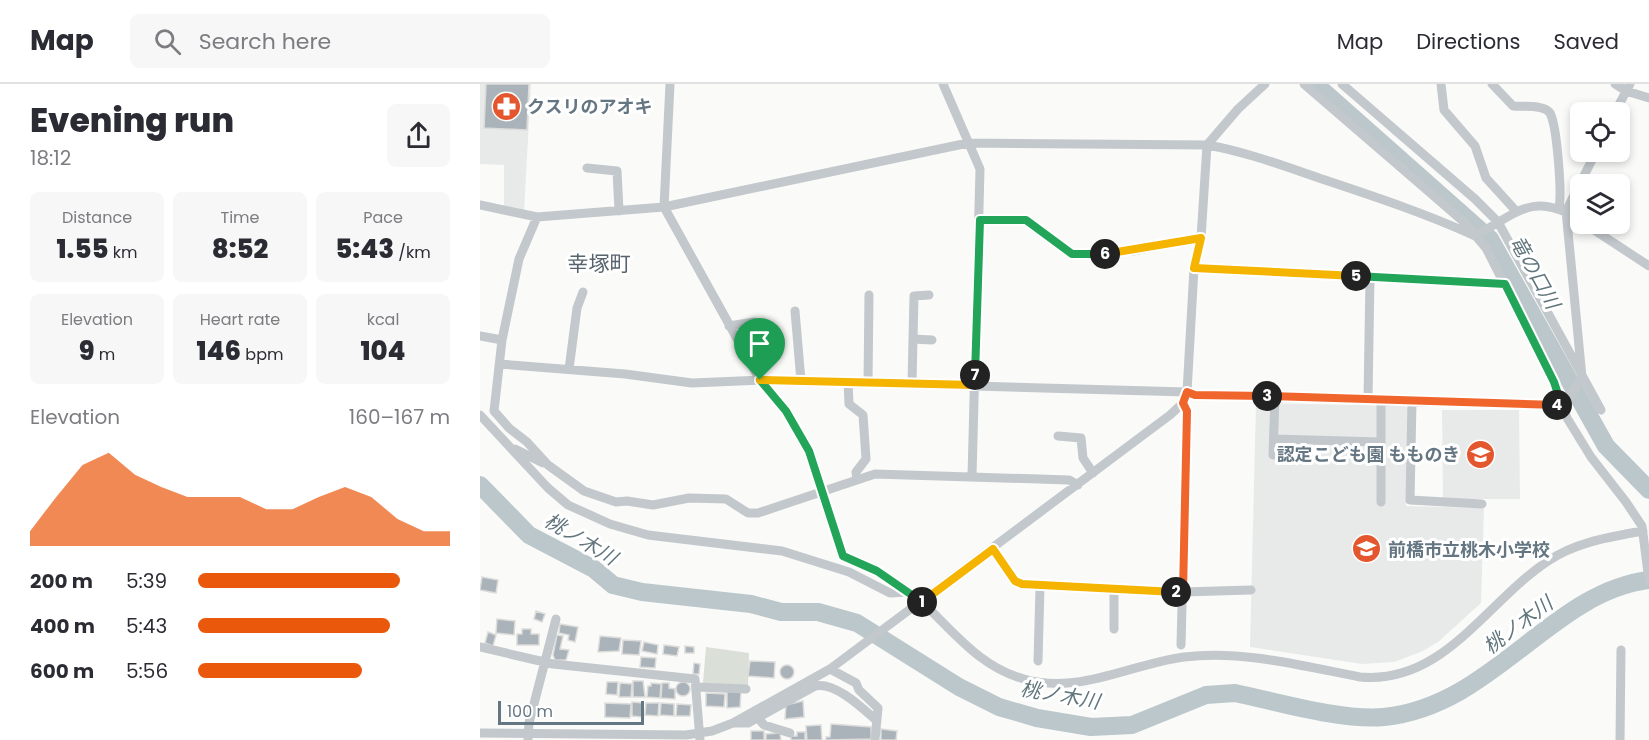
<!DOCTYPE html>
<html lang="en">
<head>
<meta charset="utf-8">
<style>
	body { margin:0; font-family:Poppins,"Noto Sans JP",sans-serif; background:#f7f7f7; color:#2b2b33; height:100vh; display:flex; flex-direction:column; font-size:22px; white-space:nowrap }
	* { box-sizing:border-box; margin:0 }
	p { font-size:20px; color:#7c7c81 }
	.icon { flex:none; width:33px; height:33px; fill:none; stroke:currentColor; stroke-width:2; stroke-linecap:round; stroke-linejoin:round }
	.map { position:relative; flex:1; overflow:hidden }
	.panel { display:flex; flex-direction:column; background:#fff; width:480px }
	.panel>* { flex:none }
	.controls { position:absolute; left:1090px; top:18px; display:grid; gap:12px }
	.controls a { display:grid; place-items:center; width:60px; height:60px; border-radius:9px; background:#fff; box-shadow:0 3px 9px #0003; font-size:30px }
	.scale { position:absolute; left:18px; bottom:15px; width:146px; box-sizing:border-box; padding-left:6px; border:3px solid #657683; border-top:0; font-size:16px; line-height:21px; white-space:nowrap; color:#657683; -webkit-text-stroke:4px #fff; paint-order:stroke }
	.pin { position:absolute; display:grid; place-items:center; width:51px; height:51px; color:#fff; margin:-62px -26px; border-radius:50% 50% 50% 0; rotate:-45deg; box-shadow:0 0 6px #0007 }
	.pin .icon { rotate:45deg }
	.km { position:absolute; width:30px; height:30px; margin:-15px; border-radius:50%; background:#222; color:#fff; font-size:16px; line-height:30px; text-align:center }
	.round { display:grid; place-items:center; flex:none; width:63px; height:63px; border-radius:9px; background:#f7f7f7 }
	.headline { display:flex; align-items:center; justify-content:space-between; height:102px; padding:0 30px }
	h1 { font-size:33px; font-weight:800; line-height:45px }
	.metrics { display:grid; grid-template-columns:repeat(3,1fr); gap:9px; height:102px; padding:6px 30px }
	.metrics div { display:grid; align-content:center; border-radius:9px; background:#f7f7f7; text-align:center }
	.metrics b { font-size:26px; font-weight:800 }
	.metrics small { font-size:16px; font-weight:400 }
	.metrics p { font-size:16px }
	.chart { height:168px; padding:12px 30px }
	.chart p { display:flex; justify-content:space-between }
	.chart svg { width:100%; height:108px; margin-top:6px; fill:#ea580c; opacity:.7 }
	ul { padding:0 30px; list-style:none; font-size:20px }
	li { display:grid; grid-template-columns:96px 72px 1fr; align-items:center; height:45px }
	li i { height:15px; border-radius:8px; background:#ea580c }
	header { display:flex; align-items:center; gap:36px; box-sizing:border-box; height:84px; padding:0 30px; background:#fff; border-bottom:2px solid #e1e1e2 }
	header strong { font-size:28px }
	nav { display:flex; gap:33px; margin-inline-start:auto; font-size:21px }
	.search { width:420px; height:54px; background:#f7f7f7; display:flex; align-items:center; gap:15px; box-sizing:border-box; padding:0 21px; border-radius:9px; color:#7c7c81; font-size:22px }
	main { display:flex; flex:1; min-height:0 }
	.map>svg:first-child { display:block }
</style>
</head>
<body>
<header>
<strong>Map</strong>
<div class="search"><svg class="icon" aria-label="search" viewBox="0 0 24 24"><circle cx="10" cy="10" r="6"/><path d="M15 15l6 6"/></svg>Search here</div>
<nav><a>Map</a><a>Directions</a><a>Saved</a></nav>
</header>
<main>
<section class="panel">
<div class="headline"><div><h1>Evening run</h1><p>18:12</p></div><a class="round"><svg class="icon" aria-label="share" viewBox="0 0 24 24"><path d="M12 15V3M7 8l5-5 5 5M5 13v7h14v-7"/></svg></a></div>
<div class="metrics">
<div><p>Distance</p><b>1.55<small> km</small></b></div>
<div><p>Time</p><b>8:52</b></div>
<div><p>Pace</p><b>5:43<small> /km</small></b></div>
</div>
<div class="metrics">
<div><p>Elevation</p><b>9<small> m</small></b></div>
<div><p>Heart rate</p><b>146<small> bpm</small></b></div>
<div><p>kcal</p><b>104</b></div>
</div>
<div class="chart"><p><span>Elevation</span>160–167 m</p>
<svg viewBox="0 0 160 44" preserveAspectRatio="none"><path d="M0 44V38L10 24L20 11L30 6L40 15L50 20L60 24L70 24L80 24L90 29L100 29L110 24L120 20L130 24L140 33L150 38L160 38V44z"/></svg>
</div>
<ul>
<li><b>200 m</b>5:39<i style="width:80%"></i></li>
<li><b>400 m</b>5:43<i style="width:76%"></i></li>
<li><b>600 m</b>5:56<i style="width:65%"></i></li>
</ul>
</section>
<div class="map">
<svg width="1169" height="656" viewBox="0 0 1169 656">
	<rect width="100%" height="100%" fill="#fafaf8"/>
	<path fill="#e8e9e9" d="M0,0h51l-7,128 -20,-6v-41l-24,-1z
		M776,319l150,3 3,4 -3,96 78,2 -3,95 -43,39 -15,9 -29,11 -32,2 -112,-17z
		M962,326h77l1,89h-77z"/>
	<path fill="#dadfd7" d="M226,563l43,6 -1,33 -45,-3z"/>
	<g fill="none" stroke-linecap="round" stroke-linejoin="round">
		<path stroke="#bbc7cb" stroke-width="18" d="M835,0l175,155 116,207 43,44
			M0,401l49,50 65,34 19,16 29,7 109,12 30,8h37l39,11 102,64 40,20 38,11 54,9 41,-2 74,-30 29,-2c43,9 107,28 149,24 109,-11 167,-125 265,-137"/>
	</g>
	<path fill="#aab3b9" stroke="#dcdcda" stroke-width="1.5" d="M6,0h43l-2,46 -43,-2z
		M2,493l16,3 -2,13 -16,-3z
		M56,527l9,3 -3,8 -8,-3z
		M17,535l18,2 -1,14 -18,-2z
		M80,540l18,3 -3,15 -7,-2 1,-5 -10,-2z
		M42,545h9v5h8v11h-22v-11h5z
		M8,548l8,3 -3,11 -8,-3z
		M77,551l6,1 -3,13 9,1 -3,10h-11l-2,-5z
		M120,552l21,2 -2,13 -21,1z
		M143,556l18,1 -2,14 -17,-1z
		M164,558l14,3 -1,9 -15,-3z
		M184,561l15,2 -2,9 -14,-2z
		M205,562l9,1v6h-9z
		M161,573l15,1 -1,10 -15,-1z
		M270,577l25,1 -1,16 -26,-2z
		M214,579l6,1 -1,10h-6z
		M300 588a7 7 0 1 1 14 0a7 7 0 1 1-14 0Z
		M153,597h10l2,16h-12z
		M196 605a7 7 0 1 1 14 0a7 7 0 1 1-14 0Z
		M127,598h11l-1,13 -11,-1z
		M140,599l12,1 -1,13h-12z
		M171,599l10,1 -1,14 -13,-1 1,-11h3z
		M182,599h7v5l6,1v10l-14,-1z
		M247,607h14l-1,16 -13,1z
		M226,609l19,1 -1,13 -18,-1z
		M323,617l1,16 -19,2 1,-14z
		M152,618l11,1 -1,14 -10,-1z
		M125,619l26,1 -1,14 -25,-1z
		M166,619h13l-1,13 -13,-1z
		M181,619l13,1v12l-14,-1z
		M197,620l14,1 -1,11h-14z
		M351,640l40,3v12l-45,1v-3h4z
		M341,641l1,15h-15l-1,-14z
		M401,645l16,2 -1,9h-15z
		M271,647h13v9h-13z
		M317,648h8v8h-14v-4h6z
		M300,649l1,7h-15v-6z"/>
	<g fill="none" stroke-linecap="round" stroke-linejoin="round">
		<path stroke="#c3c8cc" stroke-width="9" d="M190,0l-6,123 96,173 26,31 15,25 13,28 27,89 5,5c28,11 56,25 78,46 31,29 56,63 100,75 56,16 106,-15 160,-22 59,-7 119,9 176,20 83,8 126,-75 188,-116 28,-19 62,-24 95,-30
			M463,0l37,85 -8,308
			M824,0l159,137 23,27 68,134 13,36 24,39 35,45 16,24 7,55
			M862,0l133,115 23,23 103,188
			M961,0l3,26 31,36 11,32 30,33
			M1012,0l21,22c10,1 31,-2 37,7 7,13 12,79 9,95
			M1135,0l11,7 23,7
			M1135,28l15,-28
			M107,84l30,3 2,40
			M0,121l57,12 127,-10 304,-64 239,2c41,7 79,22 118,35 51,17 102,34 150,56 42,-23 59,-46 106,-15
			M57,133l-18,42 -17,81 -8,71 15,17 18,14 21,23 36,26 32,11 11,-1 26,4 36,-7 37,1 22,14h10l117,-39 194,6 9,5
			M500,136h46l46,34 61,-3 68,-13
			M1105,140l64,42
			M714,184l311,16
			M315,227l6,70
			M249,242l25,-4
			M0,252l22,4
			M433,255l19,1
			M20,280l125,10 67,9 71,-3 424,12 8,3 370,11 17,-29 -16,-166 30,-59
			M89,285l8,-61 6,-16
			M368,298l1,22 14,11 3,44 -10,13 1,7
			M388,298l1,-87
			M432,299l2,-87 15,-1
			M888,315l2,-122
			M932,317l-2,99 72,4
			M0,331l68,73 20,17 42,19 38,11 134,16 67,21 41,21 18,-1
			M578,352l23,2 2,20 10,15
			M794,355l106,3
			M35,365l28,14
			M793,371l2,-58
			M901,418v-103
			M513,465l22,32 7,3 161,8 68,-2
			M634,545v-40
			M701,561l6,-234 -4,-8
			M0,563l73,17 142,15 5,61
			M558,577l2,-74
			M350,585l26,14 3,7 19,18 -3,32
			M217,603l49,2
			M278,634l6,7 26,8
			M255,639h13l67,-37c21,-4 47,22 62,35
			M0,649l206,2 26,-4 21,-8 97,-54 340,-254 13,-12 4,-11 7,-124 7,-30 6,-93 31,-36 27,-25
			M48,655l1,-16 27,-104
			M1140,656l1,-90"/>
	</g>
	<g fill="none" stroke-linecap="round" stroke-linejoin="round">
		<defs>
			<path id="split-1" d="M280,296l26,31 23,40 34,105 34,15 45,31"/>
			<path id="split-2" d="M442,518l71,-53 22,32 7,3 154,8"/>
			<path id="split-3" d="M696,508h7l4,-181 -4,-8 4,-11 8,3 72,1"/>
			<path id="split-4" d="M787,312l290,9"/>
			<path id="split-5" d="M876,192l149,8 49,98 8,24 -5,-1"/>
			<path id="split-6" d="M625,170l96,-16 -7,30 162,8"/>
			<path id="split-7" d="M495,291l5,-155h46l46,34h33"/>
			<path id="split-8" d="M280,296l214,5 1,-10"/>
		</defs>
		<use href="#split-1" stroke="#fff" stroke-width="12"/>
		<use href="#split-2" stroke="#fff" stroke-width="12"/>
		<use href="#split-3" stroke="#fff" stroke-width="12"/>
		<use href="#split-4" stroke="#fff" stroke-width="12"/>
		<use href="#split-5" stroke="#fff" stroke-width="12"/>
		<use href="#split-6" stroke="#fff" stroke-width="12"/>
		<use href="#split-7" stroke="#fff" stroke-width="12"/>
		<use href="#split-8" stroke="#fff" stroke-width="12"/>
		<use href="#split-1" stroke="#22a559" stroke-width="8"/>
		<use href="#split-2" stroke="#f5b400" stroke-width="8"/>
		<use href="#split-3" stroke="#f0652b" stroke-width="8"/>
		<use href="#split-4" stroke="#f0652b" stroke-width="8"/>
		<use href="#split-5" stroke="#22a559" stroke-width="8"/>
		<use href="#split-6" stroke="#f5b400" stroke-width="8"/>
		<use href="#split-7" stroke="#22a559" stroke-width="8"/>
		<use href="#split-8" stroke="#f5b400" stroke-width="8"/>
	</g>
	<defs>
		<symbol id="pharmacy-disc" viewBox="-11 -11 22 22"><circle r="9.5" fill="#e4572e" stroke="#fff"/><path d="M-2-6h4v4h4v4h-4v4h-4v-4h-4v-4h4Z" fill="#fff"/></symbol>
		<symbol id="school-disc" viewBox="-11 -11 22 22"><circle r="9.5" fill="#e4572e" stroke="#fff"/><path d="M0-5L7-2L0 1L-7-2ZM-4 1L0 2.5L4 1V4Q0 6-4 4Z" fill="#fff"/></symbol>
	</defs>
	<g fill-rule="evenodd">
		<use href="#pharmacy-disc" x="10" y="6" width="33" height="33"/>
		<use href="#school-disc" x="984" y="354" width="33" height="33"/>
		<use href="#school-disc" x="870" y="448" width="33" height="33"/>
	</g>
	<g text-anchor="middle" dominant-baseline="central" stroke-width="6" stroke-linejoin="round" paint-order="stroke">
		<g font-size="18" font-weight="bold" fill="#657683" stroke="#fff" text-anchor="start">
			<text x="47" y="22">クスリのアオキ</text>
			<text x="980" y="370" text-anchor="end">認定こども園 もものき</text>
			<text x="908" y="465">前橋市立桃木小学校</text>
		</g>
		<g font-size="20" font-style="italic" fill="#60757c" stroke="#fff">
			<text transform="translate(1055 188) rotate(61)">竜の口川</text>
			<text transform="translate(101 455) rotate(31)">桃ノ木川</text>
			<text transform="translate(1038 541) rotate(-37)">桃ノ木川</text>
			<text transform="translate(580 611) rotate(10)">桃ノ木川</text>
		</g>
		<g font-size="21" fill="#57646e" stroke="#fff">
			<text x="119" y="179">幸塚町</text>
		</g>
	</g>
</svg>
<div class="controls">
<a><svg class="icon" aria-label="locate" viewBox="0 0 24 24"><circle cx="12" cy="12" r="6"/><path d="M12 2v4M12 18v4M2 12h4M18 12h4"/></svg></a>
<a><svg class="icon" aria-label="layers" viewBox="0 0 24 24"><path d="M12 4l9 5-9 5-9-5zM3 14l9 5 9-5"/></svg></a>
</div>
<div class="scale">100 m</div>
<div class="pin" style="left:280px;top:296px;background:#1e9e55"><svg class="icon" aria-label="arrive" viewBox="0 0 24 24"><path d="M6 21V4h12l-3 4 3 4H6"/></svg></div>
<b class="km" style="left:442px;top:518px">1</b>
<b class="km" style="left:696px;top:508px">2</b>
<b class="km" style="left:787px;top:312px">3</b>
<b class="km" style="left:1077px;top:321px">4</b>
<b class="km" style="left:876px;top:192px">5</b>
<b class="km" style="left:625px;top:170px">6</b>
<b class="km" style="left:495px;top:291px">7</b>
</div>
</main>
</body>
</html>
